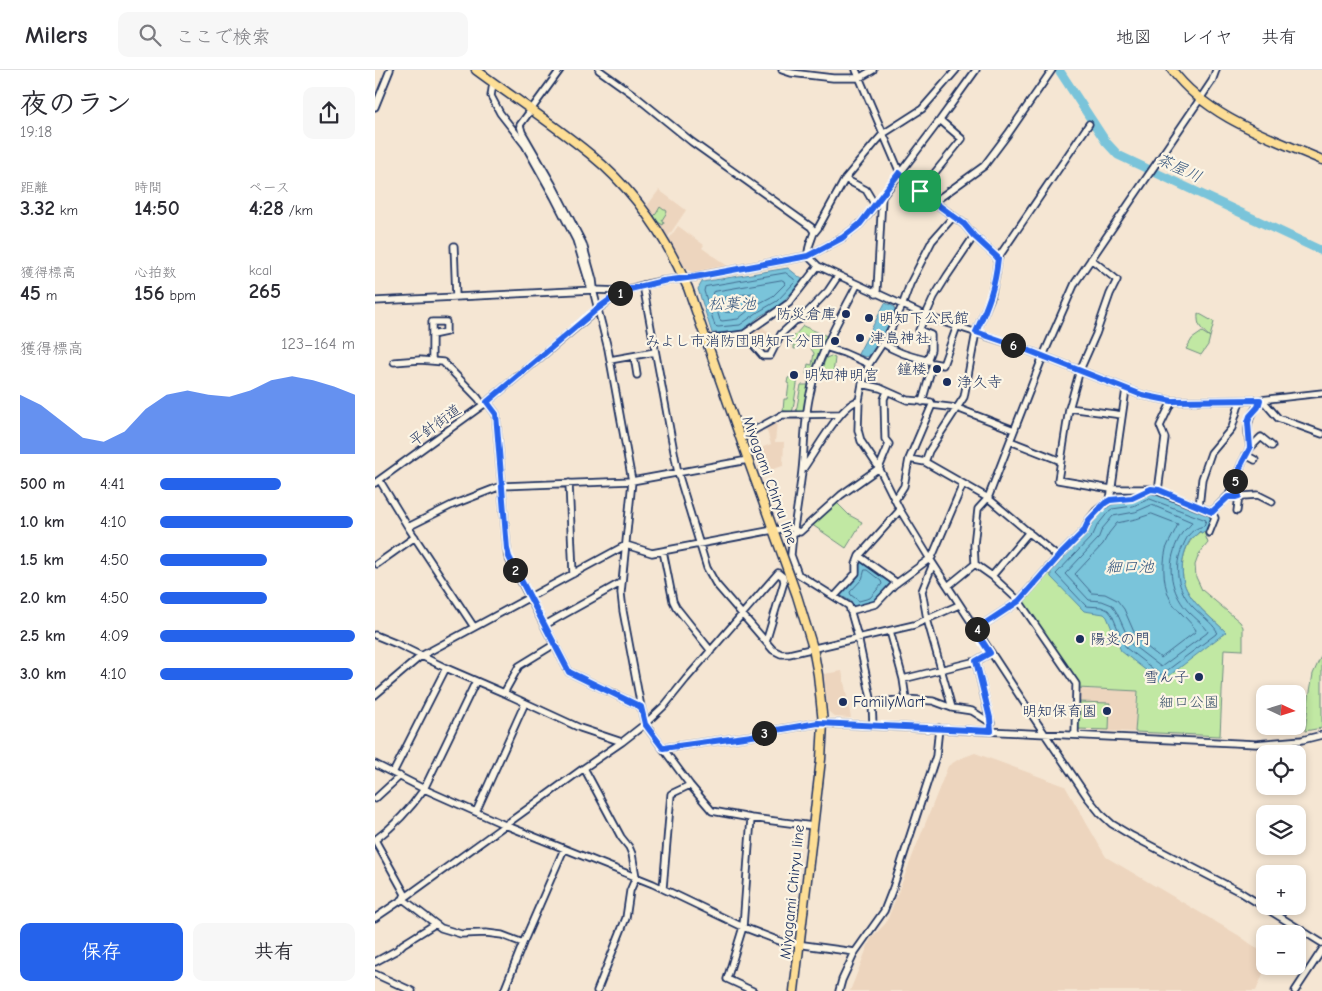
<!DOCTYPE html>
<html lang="ja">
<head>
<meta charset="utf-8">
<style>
	body { margin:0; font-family:"Comic Neue","Klee One",sans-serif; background:#f7f7f7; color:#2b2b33; height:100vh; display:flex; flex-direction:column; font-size:19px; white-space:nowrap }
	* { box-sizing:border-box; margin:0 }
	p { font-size:16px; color:#7c7c81 }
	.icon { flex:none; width:28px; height:28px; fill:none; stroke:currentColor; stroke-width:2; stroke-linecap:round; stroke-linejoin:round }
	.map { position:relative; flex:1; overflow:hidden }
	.sheet { display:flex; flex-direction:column; background:#fff; width:375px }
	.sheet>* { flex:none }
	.needle { width:32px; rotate:94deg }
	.fabs { position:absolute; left:881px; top:615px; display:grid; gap:10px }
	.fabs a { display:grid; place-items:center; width:50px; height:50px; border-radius:10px; background:#fff; box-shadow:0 2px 8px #0003; font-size:25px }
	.pin { position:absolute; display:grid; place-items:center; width:42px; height:42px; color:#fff; margin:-21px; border-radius:10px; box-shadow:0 2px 8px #0006 }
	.km { position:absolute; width:25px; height:25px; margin:-12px; border-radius:50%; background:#222; color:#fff; font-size:14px; line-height:25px; text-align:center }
	.round { display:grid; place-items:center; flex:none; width:52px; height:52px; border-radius:10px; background:#f7f7f7 }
	.head { display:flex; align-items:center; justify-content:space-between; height:85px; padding:0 20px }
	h1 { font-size:28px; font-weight:700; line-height:38px }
	.metrics { display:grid; grid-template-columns:repeat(3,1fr); gap:8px; height:85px; padding:5px 20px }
	.metrics div { display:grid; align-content:center }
	.metrics b { font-size:21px; font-weight:700 }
	.metrics small { font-size:14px; font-weight:400 }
	.metrics p { font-size:14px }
	.chart { height:140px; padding:10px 20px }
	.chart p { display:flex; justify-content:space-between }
	.chart svg { width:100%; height:90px; margin-top:5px; fill:#2563eb; opacity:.7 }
	.button { display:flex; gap:10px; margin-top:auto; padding:10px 20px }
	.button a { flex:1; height:58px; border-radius:10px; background:#2563eb; color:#fff; font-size:20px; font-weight:700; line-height:58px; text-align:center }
	.button a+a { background:#f7f7f7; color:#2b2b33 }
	ul { padding:0 20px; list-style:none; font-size:16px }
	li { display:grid; grid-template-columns:80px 60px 1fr; align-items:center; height:38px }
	li i { height:12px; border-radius:6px; background:#2563eb }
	header { display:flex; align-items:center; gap:30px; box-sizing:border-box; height:70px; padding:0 25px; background:#fff; border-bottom:1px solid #e1e1e2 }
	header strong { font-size:24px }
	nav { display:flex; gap:28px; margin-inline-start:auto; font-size:18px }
	.search { width:350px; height:45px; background:#f7f7f7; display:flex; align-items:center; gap:12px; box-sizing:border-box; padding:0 18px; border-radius:10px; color:#7c7c81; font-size:19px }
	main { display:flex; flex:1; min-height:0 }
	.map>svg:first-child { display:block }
</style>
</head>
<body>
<header>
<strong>Milers</strong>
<div class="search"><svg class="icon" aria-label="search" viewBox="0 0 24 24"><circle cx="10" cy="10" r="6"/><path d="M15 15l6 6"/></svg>ここで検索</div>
<nav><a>地図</a><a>レイヤ</a><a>共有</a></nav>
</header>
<main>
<section class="sheet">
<div class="head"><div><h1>夜のラン</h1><p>19:18</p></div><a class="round"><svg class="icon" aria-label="share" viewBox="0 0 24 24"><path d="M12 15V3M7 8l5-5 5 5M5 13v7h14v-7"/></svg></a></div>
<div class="metrics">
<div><p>距離</p><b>3.32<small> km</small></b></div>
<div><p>時間</p><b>14:50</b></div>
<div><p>ペース</p><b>4:28<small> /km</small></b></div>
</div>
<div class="metrics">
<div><p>獲得標高</p><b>45<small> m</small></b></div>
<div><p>心拍数</p><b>156<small> bpm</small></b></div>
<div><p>kcal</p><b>265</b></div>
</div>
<div class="chart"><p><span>獲得標高</span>123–164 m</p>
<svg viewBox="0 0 160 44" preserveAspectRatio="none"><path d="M0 44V15L10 20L20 28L30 36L40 38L50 33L60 22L70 15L80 13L90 15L100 16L110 13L120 8L130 6L140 8L150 11L160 15V44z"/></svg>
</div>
<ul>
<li><b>500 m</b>4:41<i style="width:62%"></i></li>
<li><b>1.0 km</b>4:10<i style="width:99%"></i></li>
<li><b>1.5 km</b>4:50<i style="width:55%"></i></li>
<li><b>2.0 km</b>4:50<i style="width:55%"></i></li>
<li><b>2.5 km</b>4:09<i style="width:100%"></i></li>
<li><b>3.0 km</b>4:10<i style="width:99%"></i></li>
</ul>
<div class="button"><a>保存</a><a>共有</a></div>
</section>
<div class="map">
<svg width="947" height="921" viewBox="0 0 947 921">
	<rect width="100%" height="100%" fill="#f5e6d3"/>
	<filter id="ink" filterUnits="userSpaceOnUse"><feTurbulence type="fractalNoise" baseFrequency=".02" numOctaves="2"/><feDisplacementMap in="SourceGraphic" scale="10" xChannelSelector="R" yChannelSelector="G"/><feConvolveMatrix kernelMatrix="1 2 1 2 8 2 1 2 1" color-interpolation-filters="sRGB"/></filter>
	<g filter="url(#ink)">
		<path fill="#edd5be" d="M284,120l27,20 -18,27 -21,-31z
			M303,156l26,19 -2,3 27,19 -36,6 -7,-4 -17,-30z
			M385,254l16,16 -7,15 -4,-1 -18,-20z
			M402,353l-2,19h9l-1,24 -23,7 -7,-22 18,-7 -5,-16z
			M467,601l9,47 -16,-1 -7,-6 -4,-37z
			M703,619l59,2 -2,41 -59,-2z
			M600,683l90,33 41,71 132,78 27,19v12h1l-10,25h-406l21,-53 15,-15 62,-157 11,-7z"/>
		<path fill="#c1e8a3" stroke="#6e8c80" d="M285,137l4,3h2l1,2 -5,8 2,3 -1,2 -5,-3 -4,-6 2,-2z
			M823,243l16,9 -4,15c-9,-8 -13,-11 -12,-24z
			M428,256l24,10 -15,39 -6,-1 2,-10 4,1 2,-12 -3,-4 2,-12 -12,-2 -2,13 -5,1v-4l-4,-1 5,-9z
			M827,262l8,5 -2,8 -7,10 -15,-6 6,-10z
			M456,286l4,2 -2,16 -4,1 -9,-2 6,-15z
			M416,307l7,1 -5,31 -1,3 -9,-1 1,-12h3l2,-15 -2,-1 1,-5z
			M433,308h3l-8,35 -7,-1 5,-27h7z
			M461,432l13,13 13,7 -16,26 -35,-24z
			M826,461v2l3,-1 4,11 -9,11 -4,11 1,12 6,13 38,32 3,5v23l-19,-1 -4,87 -85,-4 3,-41 -61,-3 -54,-84v-5l28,-27v5l49,35 4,2 3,3 119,15c-12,-12 -30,-25 -38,-40 -9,-14 -7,-40 4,-53 2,-3 6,-5 9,-8z
			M947,584v74l-17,3 4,-34 4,-23z
			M704,632l31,1 -1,27 -32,-1z"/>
		<path fill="#7ac4da" stroke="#5488a8" d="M413,198l15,12 -23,25 -20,11 -18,15 -30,2 -14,-44 4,-7z
			M510,233l8,3 2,4 -11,24 -15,22 -4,1 -7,-3z
			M776,423l58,23 2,3 -2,10 -8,4 -1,-2c-3,3 -6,6 -9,8 -10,14 -12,39 -3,53 9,16 26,28 38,40l-65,50 -40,-31 -14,-34 -3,-3 -20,-3 -33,-34v-5l38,-41 3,-7 14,-17 4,-2 22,-4z
			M485,489l29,22 1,2 -17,20 -19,4 -2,-5 -12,-7 18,-19z"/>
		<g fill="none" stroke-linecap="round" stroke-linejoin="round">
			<path stroke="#416b90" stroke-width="1" d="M411,203l8,6 1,3 -18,19 -19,11 -18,13 -22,2 -3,-1 -11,-35 1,-4z
				M407,210l2,1 1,3 -12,12 -19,10 -16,13 -16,2 -2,-1 -8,-25 1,-3z
				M379,223l2,1v3c-11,6 -18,18 -31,15l-4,-11 1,-3z
				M775,429l56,21 -2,6c-12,3 -16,8 -21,20 -10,20 -6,44 10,61 8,8 18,15 24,24l-1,3 -55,41 -35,-27 -14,-33 -4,-5 -7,-3 -15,-1 -30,-32 37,-39 4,-9 12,-15 3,-2 21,-3z
				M777,435l40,17c-2,5 -7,7 -10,11 -3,5 -7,12 -8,18 -7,21 -1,45 15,61 6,6 14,12 19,19l-1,2 -46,34 -30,-23 -14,-31 -5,-8 -10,-4 -13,-1 -24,-26 33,-35 4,-10 11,-13 22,-4z
				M777,444l26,10c-3,8 -9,17 -12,25 -4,17 -3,40 7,55 7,9 17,17 23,26l-1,2 -34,26 -24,-19 -13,-30 -7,-9 -12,-6 -13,-1 -17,-19 28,-30 6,-11 8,-10 19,-4z
				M490,500h2l14,11 1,3 -12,14 -11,3 -8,-6 -1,-3 12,-13z"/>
			<path stroke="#7ac4da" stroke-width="9" d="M684,0l47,72 12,13 204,96"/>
			<defs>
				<path id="minor" d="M185,0l-40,55 2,7 30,52 31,60 10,36 1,8 -1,2 15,59 24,132 -11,112 2,18 18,96 4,17 45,61 22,26 39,7 62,8
					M224,0l35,25 58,47 119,85c1,2 2,3 3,4 0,5 -7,15 -6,25l10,10 113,52 86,28 125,49 30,6 88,-1 62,-7
					M407,0l9,3 42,5h26l14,-8
					M481,0l44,103 34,29 30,22 10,12 24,22
					M118,13l-2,13 9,17 25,32 29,52 22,43 14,46 3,4
					M0,37l15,-37
					M470,109l21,11 9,15
					M545,121l42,-52 -22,-19
					M559,132l50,-36 24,-32 44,-64
					M578,147l-21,24 -22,43 -8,22 -14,29 -19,29 -7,20 -3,17 -1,29 3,11 18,27 21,42 30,49 106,162 52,77 12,15 12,11 20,12 108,56 82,51
					M439,163l4,-5 27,-49 30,-36 8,-9 39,-25 34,-39
					M79,176l2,51
					M716,189l26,21 -7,14 -14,40 -16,36 -11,39 -11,71 53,9h40l7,2 54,21 3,6 -6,15
					M268,215l35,188 29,95 9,16 57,66 8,4h8l125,-29 45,-20
					M501,224l1,-4 5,-93
					M0,231l218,-11 29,1
					M369,264l19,22h7l11,-22 14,-13 6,-2 27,-28 10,-15
					M57,265l14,-3v-10h-14v39
					M332,269l37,-5 45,-31 29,-37
					M508,273c15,11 29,13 46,18
					M450,277l19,6 25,11
					M259,286l3,19
					M235,290l45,-8
					M552,291l4,-11v-15l-12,-5 15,-33 13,-21 27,-40
					M19,292l26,-2 23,2 35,36 5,7
					M487,314l18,4 27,12 24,2 1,3 -23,54 -5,27 -9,14
					M112,332l9,12 11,135 1,8 61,115 72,35
					M547,332l11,-39 10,2 14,-39
					M557,335l25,3 57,22
					M694,338l53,7
					M365,368l42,-23 57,-1
					M635,371l51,20
					M875,378c-1,-10 -4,-21 0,-30 3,-7 7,-9 10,-18l5,3 13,15 44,16
					M871,385l9,5
					M534,389l16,3 63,36 70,59
					M550,392l4,-11 35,-54 12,-65 15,-35 5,-23 2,-16 91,-134
					M428,399c11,-15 39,-67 56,-68
					M5,411l28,46 66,100
					M0,413l112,-81 111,-93 24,-18 21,-6 19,-4 33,-4 113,-21 34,-18 18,-14 22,-27 58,-77 36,-50
					M194,413l4,91
					M859,414l5,12 -2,15
					M783,421l7,-53 -5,-12 12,-25
					M853,427l30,-2 14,7
					M735,430l22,-3 17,-7
					M824,437l3,-28 9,-26 21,-25 8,-27
					M837,442l17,-17 13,-32 8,-15 11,-11 11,9
					M33,457l44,-22 49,-19 131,-5 116,-21
					M419,458c3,-19 6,-38 8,-57 3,-26 2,-52 8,-77 8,-39 29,-74 47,-109
					M421,461l-3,3 -2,21 7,19 51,32 9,31 14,66 1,22
					M288,481l10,50 3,6 35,44
					M484,486l38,27
					M2,494l38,-27
					M558,494l-11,27 5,28 25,89
					M600,494l-1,-19 4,-36 10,-11 55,-142 32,-73 121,-178 16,-24 4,-11
					M600,494l17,12 27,25 57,83 -1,51
					M617,506l37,-44
					M573,516l27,-22
					M460,526l21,-23v-9l3,-8 41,-46
					M475,541l26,-7 18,-19 38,-28 31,-73
					M170,555l77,-43
					M600,560l44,-29 39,-44 26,-26 5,-11 7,-9 14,-11 16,-111
					M515,561l13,48 73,-18 14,-8
					M0,565l22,9 49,24 58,25 76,35 42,14
					M601,591l15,63
					M528,609l3,20
					M129,623l15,-27 36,-22
					M0,625l46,-39 205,-111 26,8 121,-23 21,-2 2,3 4,1 41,-37 38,-27 10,-24 -4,-5 -1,-40 3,-7
					M497,633l34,-4 27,2 19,7 20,3 19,12
					M288,678l96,-13 12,-4 47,-8 438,21 46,-4 20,-5
					M0,694l49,25 81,36 148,59 90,43 39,15 73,10
					M209,698l37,69 8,10 3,7 4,23 -6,14 -4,27 -29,73
					M18,703l53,-105
					M0,729l25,-23
					M101,742l49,-109
					M376,748l-8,109 -16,52 26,12
					M0,770c19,-14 36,-32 49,-51l52,-108
					M0,770l30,54 -2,5
					M288,818l8,-94 19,-9
					M28,829l38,29 20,6 25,-1 16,2 21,8
					M0,848l28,-19 181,-131 38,-26 23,-18 20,-19 21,-26 92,-106 5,4 1,5 -18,60
					M0,892l22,-12 6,-6 32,-20
					M0,904l37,17
					M129,921l19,-48 41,-94
					M464,921l3,-11 13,-28 29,-41 9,-23 43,-132 3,-28
					M920,921l27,-41"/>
				<path id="major" d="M101,0c38,28 77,54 114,84 43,35 76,83 98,134l60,172 49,136 16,52 5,27 5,48 -2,36 -27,232
					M797,0c36,48 97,67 150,90"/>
			</defs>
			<use href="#minor" stroke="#1b2f5e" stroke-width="9"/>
			<use href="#major" stroke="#1b2f5e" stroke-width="11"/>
			<use href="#minor" stroke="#fcf5e5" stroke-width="5.5"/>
			<use href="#major" stroke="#fdde96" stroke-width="8"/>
		</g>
	</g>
	<g fill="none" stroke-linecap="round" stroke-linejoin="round" filter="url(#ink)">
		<defs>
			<path id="route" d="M524,103l35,29 30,22 10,12 24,22c-3,30 -10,47 -22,74l41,14 125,49 30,6 88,-1 -2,7 -8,9 -2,6 2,26 -8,15 -8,21 5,12 -3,1h-8l-16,15 -53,-22 -8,-1 -19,9 -22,2 -5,3 -16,17 -5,11 -26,26 -39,44 -44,29 15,23 -14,8 14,57 1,13 -173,-8 -47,8 -12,4 -96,13 -18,-24 -4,-17 -72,-35 -60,-115 -2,-8 -11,-135 -9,-12 110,-93 25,-18 41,-10 32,-4 113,-21 34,-18 18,-14z"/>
		</defs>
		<use href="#route" stroke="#fff" stroke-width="10"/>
		<use href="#route" stroke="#2563eb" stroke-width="6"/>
	</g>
	<g fill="#1b2f5e" stroke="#fcf5e5" stroke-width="2">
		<circle cx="471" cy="244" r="5"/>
		<circle cx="494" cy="248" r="5"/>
		<circle cx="485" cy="268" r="5"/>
		<circle cx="460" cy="271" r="5"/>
		<circle cx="562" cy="299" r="5"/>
		<circle cx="419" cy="305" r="5"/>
		<circle cx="572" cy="312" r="5"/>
		<circle cx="705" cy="569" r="5"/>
		<circle cx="824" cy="607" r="5"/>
		<circle cx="468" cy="632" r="5"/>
		<circle cx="732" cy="641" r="5"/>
	</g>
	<g text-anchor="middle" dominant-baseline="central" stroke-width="4.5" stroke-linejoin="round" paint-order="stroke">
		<g font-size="15" fill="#1b2f5e" stroke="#fcf5e5" text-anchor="start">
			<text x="461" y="244" text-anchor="end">防災倉庫</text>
			<text x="504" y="248">明知下公民館</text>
			<text x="495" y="268">津島神社</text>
			<text x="450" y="271" text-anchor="end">みよし市消防団明知下分団</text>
			<text x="552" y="299" text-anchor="end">鐘楼</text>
			<text x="429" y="305">明知神明宮</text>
			<text x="582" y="312">浄久寺</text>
			<text x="715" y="569">陽炎の門</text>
			<text x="814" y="607" text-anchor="end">雪ん子</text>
			<text x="478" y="632">FamilyMart</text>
			<text x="722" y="641" text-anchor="end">明知保育園</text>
		</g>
		<g font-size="15" fill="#1b2f5e" stroke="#fcf5e5">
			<text transform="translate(60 355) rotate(-36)">平針街道</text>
			<text transform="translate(395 410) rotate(70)">Miyagami Chiryu line</text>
			<text transform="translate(417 822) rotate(-84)">Miyagami Chiryu line</text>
		</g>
		<g font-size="15" fill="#3c546c" stroke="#fcf5e5">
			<text x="814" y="632">細口公園</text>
		</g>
		<g font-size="16" font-style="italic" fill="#33547d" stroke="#fcf5e5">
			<text transform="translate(804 98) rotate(25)">茶屋川</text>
			<text x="357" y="234">松葉池</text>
			<text x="755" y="497">細口池</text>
		</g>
	</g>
</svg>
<div class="fabs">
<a><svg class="needle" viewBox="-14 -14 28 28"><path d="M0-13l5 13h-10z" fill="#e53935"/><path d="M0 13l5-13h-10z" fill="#7c7c81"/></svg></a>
<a><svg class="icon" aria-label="locate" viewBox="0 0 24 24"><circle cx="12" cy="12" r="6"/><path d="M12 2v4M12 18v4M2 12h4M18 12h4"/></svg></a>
<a><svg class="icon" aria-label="layers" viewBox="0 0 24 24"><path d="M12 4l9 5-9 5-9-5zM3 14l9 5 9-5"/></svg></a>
<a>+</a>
<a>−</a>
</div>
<div class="pin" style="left:545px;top:121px;background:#1e9e55"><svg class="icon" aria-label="arrive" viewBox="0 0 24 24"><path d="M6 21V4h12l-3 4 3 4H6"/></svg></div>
<b class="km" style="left:245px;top:223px">1</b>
<b class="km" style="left:140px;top:500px">2</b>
<b class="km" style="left:389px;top:663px">3</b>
<b class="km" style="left:602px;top:559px">4</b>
<b class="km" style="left:860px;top:411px">5</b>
<b class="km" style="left:638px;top:275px">6</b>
</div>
</main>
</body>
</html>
